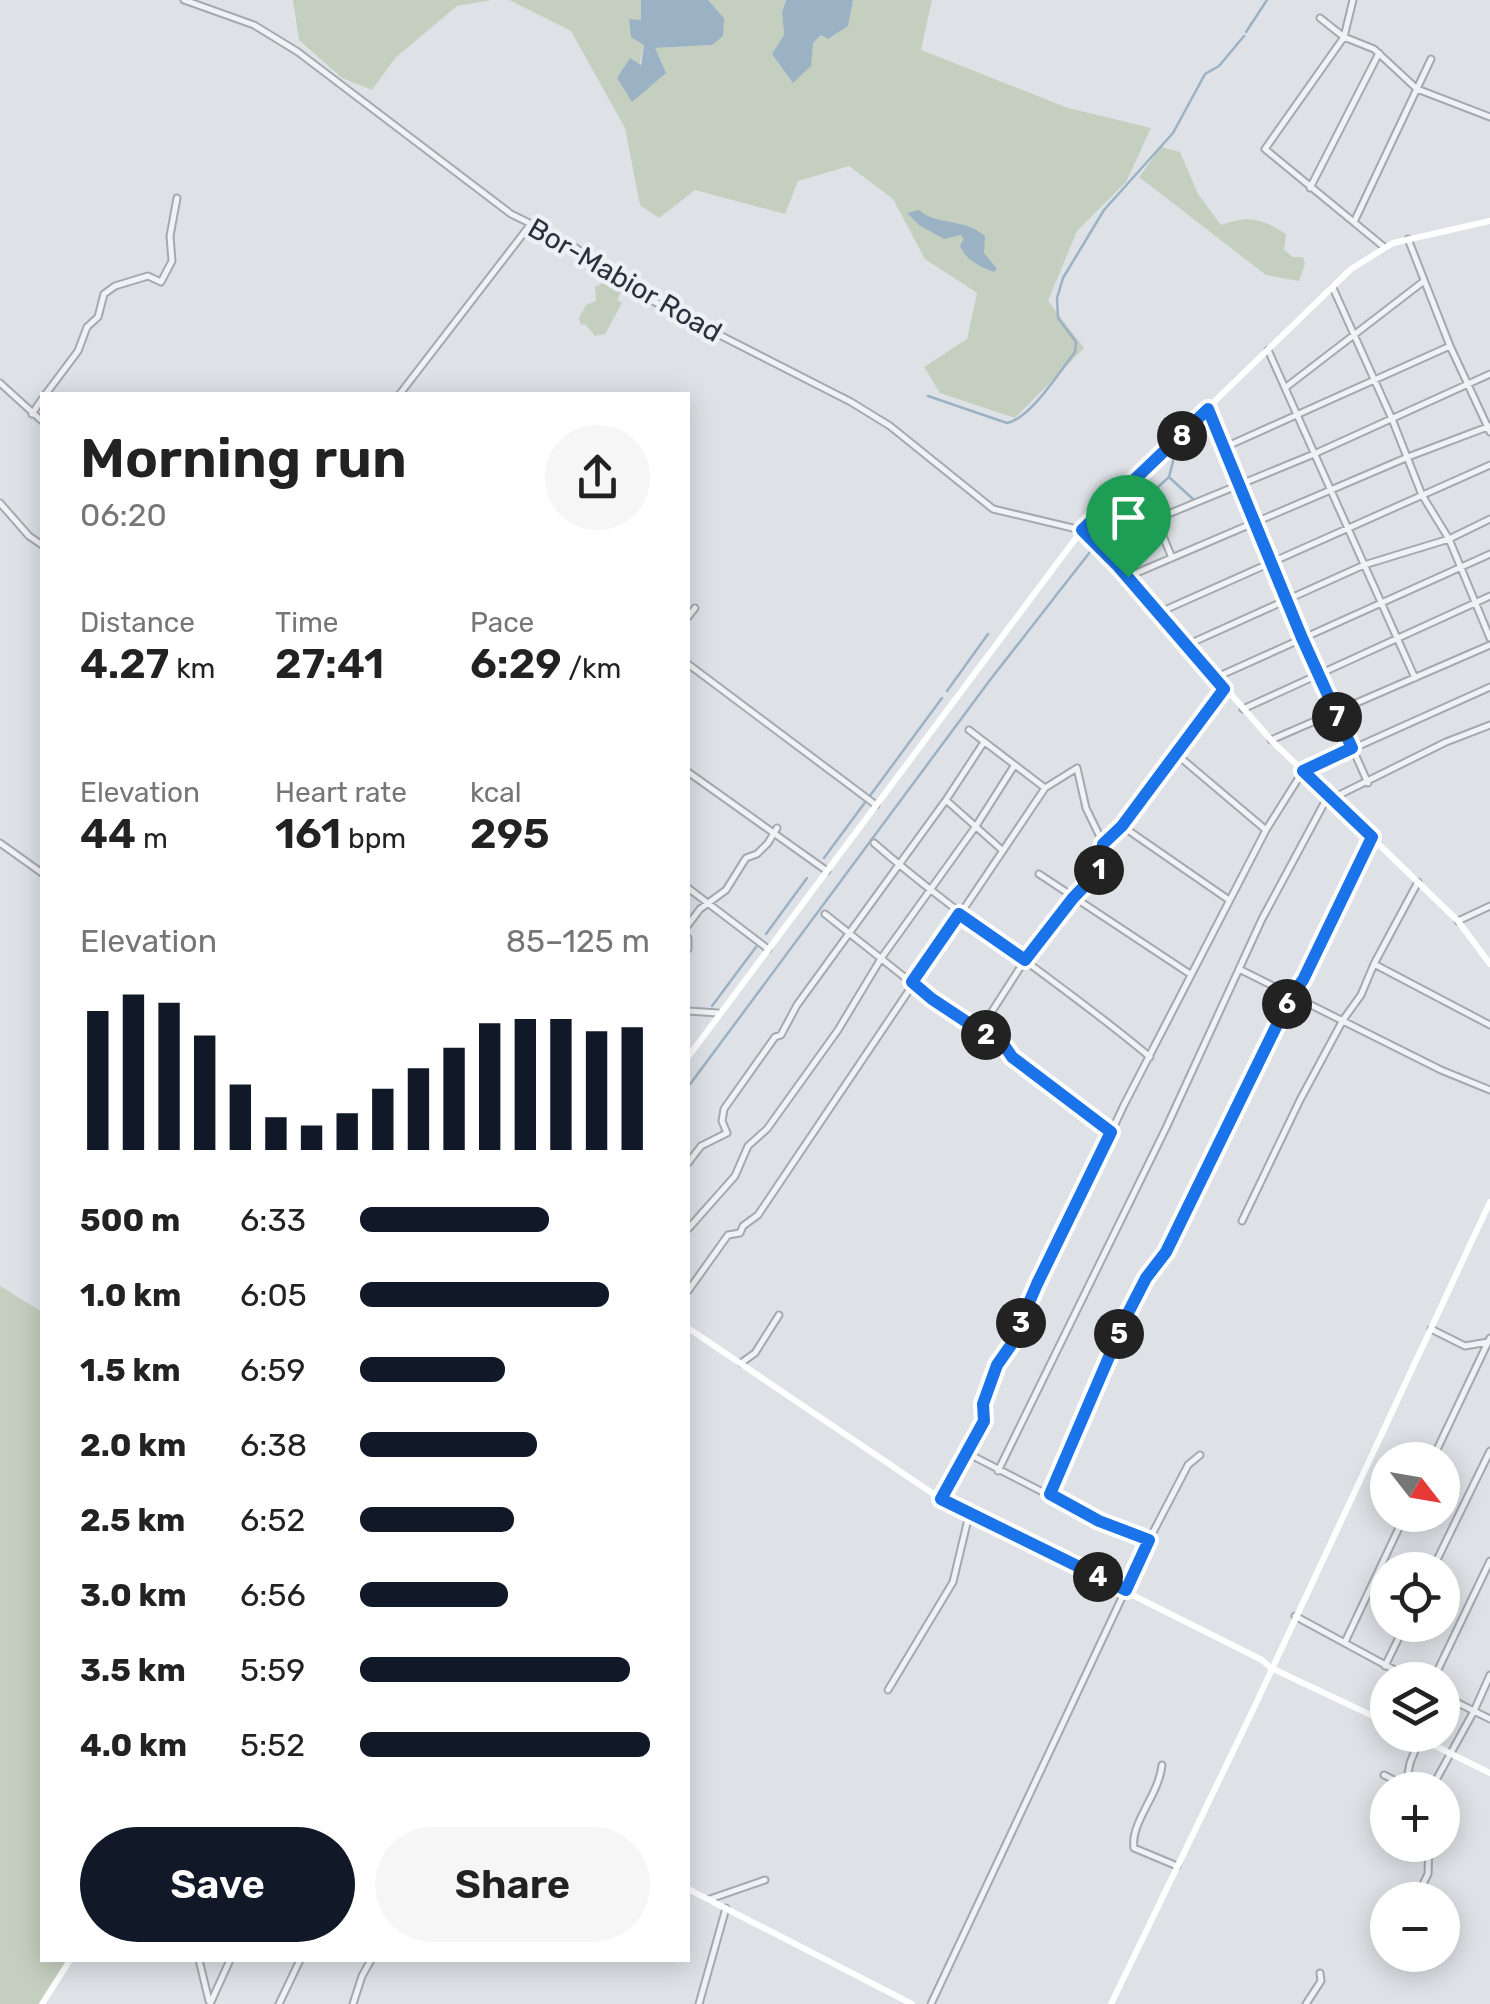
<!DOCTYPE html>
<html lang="en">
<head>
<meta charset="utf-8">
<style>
	body { margin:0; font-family:Rubik,sans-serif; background:#f6f6f6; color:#222; height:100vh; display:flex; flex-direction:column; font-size:38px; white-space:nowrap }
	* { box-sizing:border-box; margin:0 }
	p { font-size:32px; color:#767676 }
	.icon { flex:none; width:55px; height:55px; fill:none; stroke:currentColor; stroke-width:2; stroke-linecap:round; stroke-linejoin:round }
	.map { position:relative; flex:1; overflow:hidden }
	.side { position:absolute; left:40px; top:392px; width:650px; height:1570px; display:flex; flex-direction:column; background:#fff; border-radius:0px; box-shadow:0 5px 25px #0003 }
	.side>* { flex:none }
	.needle { width:65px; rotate:121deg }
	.fabs { position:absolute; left:1370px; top:1442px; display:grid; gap:20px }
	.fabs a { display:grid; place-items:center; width:90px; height:90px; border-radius:50%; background:#fff; box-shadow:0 5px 25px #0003; font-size:50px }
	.pin { position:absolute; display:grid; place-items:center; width:85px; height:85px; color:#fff; margin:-102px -42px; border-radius:50% 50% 50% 0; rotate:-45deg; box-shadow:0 0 10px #0007 }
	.pin .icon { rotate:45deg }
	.km { position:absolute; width:50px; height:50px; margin:-25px; border-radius:50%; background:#222; color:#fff; font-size:28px; line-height:50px; text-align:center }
	.round { display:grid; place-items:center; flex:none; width:105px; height:105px; border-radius:52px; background:#f6f6f6 }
	.overview { display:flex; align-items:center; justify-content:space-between; height:170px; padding:0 40px }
	h1 { font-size:55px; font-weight:600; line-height:75px }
	.stats { display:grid; grid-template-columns:repeat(3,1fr); gap:15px; height:170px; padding:10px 40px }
	.stats div { display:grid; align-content:center }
	.stats b { font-size:42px; font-weight:600 }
	.stats small { font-size:28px; font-weight:400 }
	.stats p { font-size:28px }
	.chart { height:280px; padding:20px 40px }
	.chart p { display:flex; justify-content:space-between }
	.chart svg { width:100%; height:180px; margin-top:10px; stroke:#111827; stroke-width:6 }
	.cta { display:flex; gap:20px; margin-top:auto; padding:20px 40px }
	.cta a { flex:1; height:115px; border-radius:60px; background:#111827; color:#fff; font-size:40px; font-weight:600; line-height:115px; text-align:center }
	.cta a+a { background:#f6f6f6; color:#222 }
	ul { padding:0 40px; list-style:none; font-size:32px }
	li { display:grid; grid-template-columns:160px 120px 1fr; align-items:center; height:75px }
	li i { height:25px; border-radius:12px; background:#111827 }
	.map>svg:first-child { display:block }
</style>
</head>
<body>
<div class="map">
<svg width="1490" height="2004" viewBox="0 0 1490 2004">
	<rect width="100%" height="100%" fill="#dee2e6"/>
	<path fill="#c5cfbf" d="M293,0h199l-35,6 -62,52 -23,32 -30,-12 -43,-38z
		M509,0h132l1,21 -13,-2 15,25 -12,58 22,-54 58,-3 12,-27 -16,-18h78l-4,12 2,23 29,8 8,-8 26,-9 6,-26h79l-11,50 147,58 83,20 -25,54 -49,49 -29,70 36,47 -69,70 -75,-25 -16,-26 43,-28 10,-46 -52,-34 -32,-60 -44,-33 -51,15 -13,33 -90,-24 -36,28 -19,-13 -15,-77 -54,-97z
		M1161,147l19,5 18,42 23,31c28,-10 40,-7 65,9l-2,16 9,7h10l2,7 -6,17 -33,-6 -127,-98z
		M606,281l10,3 5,8 -4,8 5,3 -17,31 -10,2 -10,-12 -4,1 -2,-7 7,-13 10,-4 -1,-14z
		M0,1286l42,26v648h29l-31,44h-40z"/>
	<path fill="#9bb2c4" d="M641,0h67l16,18 -1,18 -11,9 -57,3 11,25 -34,29 -15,-24 13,-20 11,7 3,-20 -13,-8 -2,-18 12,1z
		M786,0h67l-5,26 -20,13 -7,-4 -8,8 -2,23 -18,17 -21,-29 12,-19 -2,-23z
		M919,210c18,16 43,7 66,26l-1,17 13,16 -3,3c-14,-5 -28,-12 -34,-26l4,-7 -3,-4 -17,4 -25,-14 -12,-12z"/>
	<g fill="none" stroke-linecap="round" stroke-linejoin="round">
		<path stroke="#9bb2c4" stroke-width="2.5" d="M1246,32l21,-32
			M928,396l79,27c23,-4 53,-52 68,-71l1,-10 -18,-24 -1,-20 6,-20 41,-68 69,-77 32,-59 14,-8 25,-30
			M1170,478l24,22
			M947,691l41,-57
			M824,858l118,-160
			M766,934l41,-56
			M712,1006l44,-59
			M688,1087l302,-407 107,-137 72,-66 7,-27"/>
		<defs>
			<path id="street" d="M184,0l70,25 44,27 213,162 55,27 83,58 202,103 39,24 103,83 88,21
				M1353,0l-9,37 -79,112 119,98
				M1320,18l24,19 30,12 43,40 73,28
				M1310,188l69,-135
				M1354,222l77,-163
				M1408,239l42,107 40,86
				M1333,288l59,131 30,76 27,44 41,99
				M1268,350l147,328
				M0,383l42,38
				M1285,388l139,-107
				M45,395l33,-44 9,-24 11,-10 6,-23 11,-8 33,-10 13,6 11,-21 -2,-25 7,-38
				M399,395l131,-170
				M1208,409l78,191 82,183
				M32,414l10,-15
				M1223,448l227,-102
				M0,503l29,33 13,9
				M1172,558l-16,-39 158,-65 176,-80
				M1127,577l281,-120 82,-31
				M1158,613l332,-148
				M688,617l7,-9
				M1189,644l175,-79 85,-26 41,-20
				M688,664l188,141
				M1217,677l273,-123
				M1243,709l247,-113
				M969,730l76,58 32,-20 9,40 17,35
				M1271,740l219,-95
				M1175,753l91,77
				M688,772l139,99
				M1331,799l115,-57 44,-17
				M946,800l56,50
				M1122,826l107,74
				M0,843l42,30
				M874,843c88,77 187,139 276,214
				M1039,874l151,100
				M688,888l80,61
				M825,914l107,85 74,49 6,9 99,74
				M1458,921l32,-15
				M688,925l12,-16 26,-19 20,-32 11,-4 11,-11 9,-15
				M688,938v11
				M1374,964l116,61
				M1239,969l202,101 49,20
				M688,1011l30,2
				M980,1030l45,-70 73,-88 5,-29 19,-17 102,-137
				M688,1163l13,-17 26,-13 -5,-12 2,-12 51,-72 6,-2 16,-30 149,-205 38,-58
				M1242,1221l58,-121 43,-80 18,-25 13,-31 44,-82
				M688,1229l47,-53 13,-30 19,-17 71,-99 44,-73 94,-131 38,-60
				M688,1291l40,-56 12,-2 3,-7 15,-11 287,-427
				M1431,1329l34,17 23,-4
				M741,1363l14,-10 24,-38
				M967,1453l132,68 50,19
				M1432,1460l58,-122
				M998,1471l168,-343 96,-209 66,-123
				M1050,1495l77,-180 19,-37 20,-25 126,-259 11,-14 69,-143
				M941,1499l43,-78 -1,-17 14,-39 14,-20 113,-240 142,-275 37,-59 187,-84
				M1432,1570l58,-119
				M1295,1616l118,64
				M1345,1642l60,-127
				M1385,1666l20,-41
				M1433,1680l57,-119
				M888,1690l65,-108 16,-67
				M1442,1695l48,24
				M1162,1765c-3,30 -32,58 -28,83l43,18
				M1384,1775l22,11 26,4
				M1431,1789l43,-78 16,-36
				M1405,1790l5,-27 10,-25
				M1422,1886l6,-12 1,-29
				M710,1899l55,-19
				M199,1960l10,41
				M210,2004l20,-44
				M279,2004l21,-44
				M353,2004l9,-28 9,-16
				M699,2004l27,-96
				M931,2004l218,-464 39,-75 12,-10
				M1306,2004l15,-23 -1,-8"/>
		</defs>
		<use href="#street" stroke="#a4a9b0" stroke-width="9"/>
		<use href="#street" stroke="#f0f2f5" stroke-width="5"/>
		<path stroke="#fff" stroke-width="6" d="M1082,530l36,35 153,175 187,181 32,43
			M688,1057l394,-527 269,-261 42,-26 97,-22
			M688,1328l253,171 321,161 9,8 117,55
			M1413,1735l77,38
			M688,1889l224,115
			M42,2004l28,-44
			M1111,2004l141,-292 238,-510"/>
	</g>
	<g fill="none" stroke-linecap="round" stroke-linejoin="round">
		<defs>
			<path id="route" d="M1208,409l94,229 50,110 -49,23 69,66 -69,143 -11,14 -126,258 -20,26 -19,37 -77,179 49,27 50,19 -23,50 -185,-91 43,-78 -1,-17 14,-39 14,-20 26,-61 74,-152 -99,-75 -6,-9 -74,-49 -20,-17 47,-68 66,46 48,-62 25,-26 5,-28 19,-18 102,-137 -106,-123 -36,-36z"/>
		</defs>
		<use href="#route" stroke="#fff" stroke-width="20"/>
		<use href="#route" stroke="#1a73e8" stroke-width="12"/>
	</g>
	<g text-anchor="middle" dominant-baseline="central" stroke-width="9" stroke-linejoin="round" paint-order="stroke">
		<g font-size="28" fill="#28313c" stroke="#edf0f4">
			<text transform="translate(625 280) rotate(30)">Bor-Mabior Road</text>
		</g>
	</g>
</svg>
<div class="fabs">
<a><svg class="needle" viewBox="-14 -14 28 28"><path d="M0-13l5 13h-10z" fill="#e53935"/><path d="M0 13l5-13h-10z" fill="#767676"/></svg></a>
<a><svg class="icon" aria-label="locate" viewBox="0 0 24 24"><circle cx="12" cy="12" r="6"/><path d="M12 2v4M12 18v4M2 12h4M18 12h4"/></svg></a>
<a><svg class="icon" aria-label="layers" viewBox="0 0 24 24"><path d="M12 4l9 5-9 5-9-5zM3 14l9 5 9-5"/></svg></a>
<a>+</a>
<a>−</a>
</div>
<div class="pin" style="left:1128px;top:577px;background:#1e9e55"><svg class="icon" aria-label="arrive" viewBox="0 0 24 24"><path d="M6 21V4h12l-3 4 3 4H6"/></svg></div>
<b class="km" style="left:1099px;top:870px">1</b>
<b class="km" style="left:986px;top:1035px">2</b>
<b class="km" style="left:1021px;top:1323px">3</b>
<b class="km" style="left:1098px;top:1577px">4</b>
<b class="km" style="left:1119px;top:1334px">5</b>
<b class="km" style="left:1287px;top:1004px">6</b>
<b class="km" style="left:1337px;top:717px">7</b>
<b class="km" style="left:1182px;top:436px">8</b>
<section class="side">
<div class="overview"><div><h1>Morning run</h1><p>06:20</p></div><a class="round"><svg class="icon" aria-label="share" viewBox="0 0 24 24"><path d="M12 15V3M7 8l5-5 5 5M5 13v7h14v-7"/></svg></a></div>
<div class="stats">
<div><p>Distance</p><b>4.27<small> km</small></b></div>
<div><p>Time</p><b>27:41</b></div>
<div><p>Pace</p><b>6:29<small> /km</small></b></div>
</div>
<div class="stats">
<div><p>Elevation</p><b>44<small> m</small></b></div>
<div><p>Heart rate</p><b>161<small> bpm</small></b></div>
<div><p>kcal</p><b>295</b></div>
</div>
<div class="chart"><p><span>Elevation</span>85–125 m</p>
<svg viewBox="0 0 160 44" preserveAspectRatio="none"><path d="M5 44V10M15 44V6M25 44V8M35 44V16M45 44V28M55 44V36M65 44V38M75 44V35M85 44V29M95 44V24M105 44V19M115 44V13M125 44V12M135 44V12M145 44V15M155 44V14"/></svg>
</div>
<ul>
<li><b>500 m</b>6:33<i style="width:65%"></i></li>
<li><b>1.0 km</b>6:05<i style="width:86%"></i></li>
<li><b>1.5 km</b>6:59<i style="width:50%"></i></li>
<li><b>2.0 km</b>6:38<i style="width:61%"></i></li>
<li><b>2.5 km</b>6:52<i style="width:53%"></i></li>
<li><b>3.0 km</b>6:56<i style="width:51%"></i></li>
<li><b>3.5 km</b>5:59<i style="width:93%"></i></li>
<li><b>4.0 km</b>5:52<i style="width:100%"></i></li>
</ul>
<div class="cta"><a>Save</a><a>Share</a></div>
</section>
</div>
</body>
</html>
